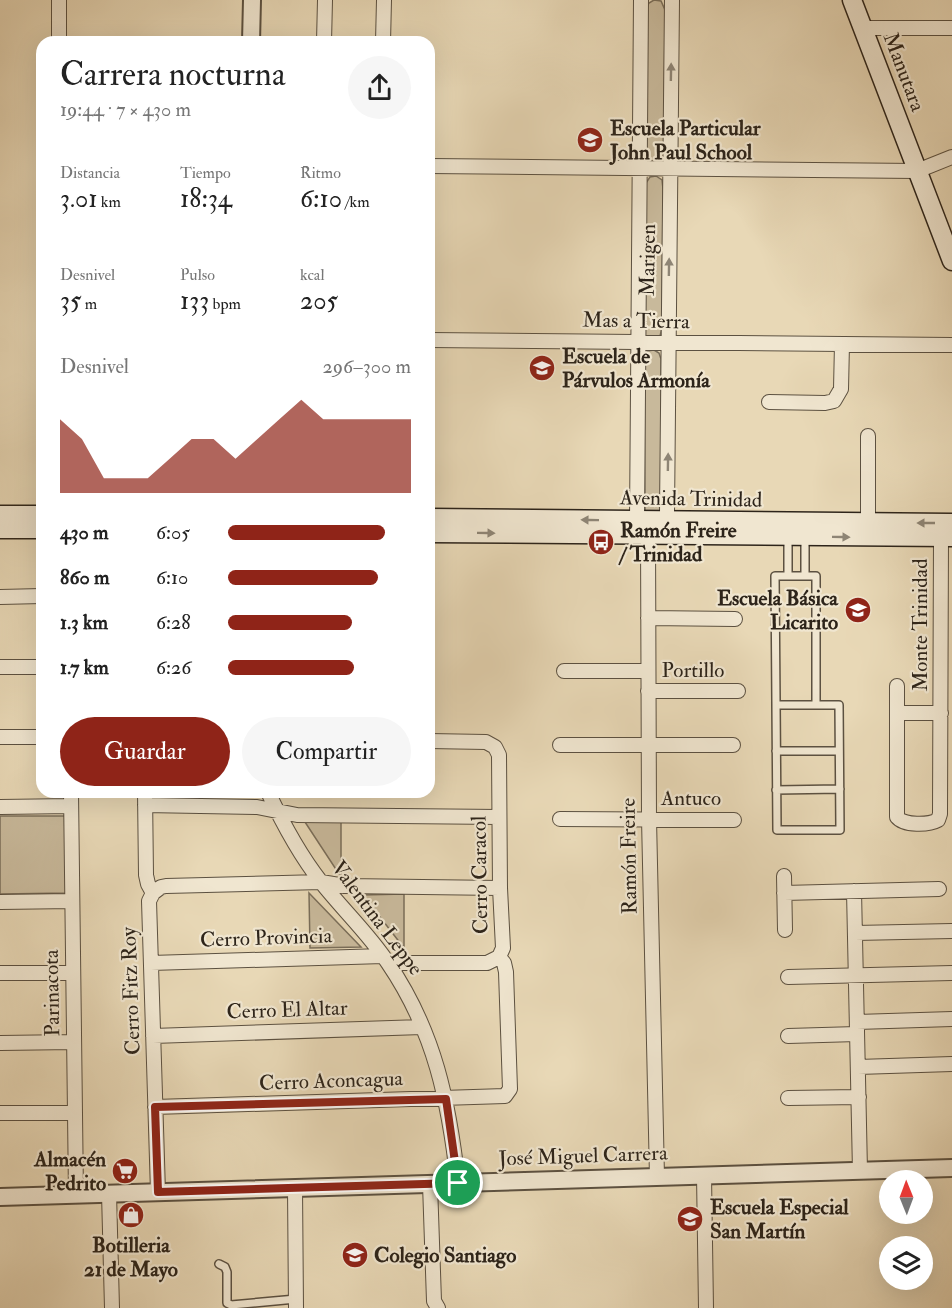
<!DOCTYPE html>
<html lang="es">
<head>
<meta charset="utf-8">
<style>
	body { margin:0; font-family:"IM FELL Double Pica",serif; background:#f6f6f6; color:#222; height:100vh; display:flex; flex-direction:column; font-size:22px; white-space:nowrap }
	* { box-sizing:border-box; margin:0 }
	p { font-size:20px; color:#767676 }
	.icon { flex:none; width:33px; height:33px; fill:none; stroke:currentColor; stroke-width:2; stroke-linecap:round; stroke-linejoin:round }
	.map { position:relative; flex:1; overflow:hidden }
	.details { position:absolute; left:36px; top:36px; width:399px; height:762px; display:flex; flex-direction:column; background:#fff; border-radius:18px; box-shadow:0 6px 24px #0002 }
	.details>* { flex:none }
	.needle { width:39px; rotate:359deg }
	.controls { position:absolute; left:879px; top:1170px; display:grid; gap:12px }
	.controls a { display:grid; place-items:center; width:54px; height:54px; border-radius:50%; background:#fff; box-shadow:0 6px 24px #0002; font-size:30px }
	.pin { position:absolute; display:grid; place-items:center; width:51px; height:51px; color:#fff; margin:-26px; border:3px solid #fff; border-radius:50%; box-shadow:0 2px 6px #0007 }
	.round { display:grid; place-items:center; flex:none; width:63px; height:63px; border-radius:32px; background:#f6f6f6 }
	.overview { display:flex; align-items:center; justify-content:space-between; height:102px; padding:0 24px }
	h1 { font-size:33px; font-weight:600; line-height:45px }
	.metrics { display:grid; grid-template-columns:repeat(3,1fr); gap:9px; height:102px; padding:6px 24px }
	.metrics div { display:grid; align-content:center }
	.metrics b { font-size:26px; font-weight:600 }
	.metrics small { font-size:16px; font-weight:400 }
	.metrics p { font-size:16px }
	.chart { height:168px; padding:12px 24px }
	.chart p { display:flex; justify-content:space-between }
	.chart svg { width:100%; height:108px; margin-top:6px; fill:#8f2418; opacity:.7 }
	.action { display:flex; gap:12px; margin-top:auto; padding:12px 24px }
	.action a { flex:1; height:69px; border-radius:36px; background:#8f2418; color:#fff; font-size:24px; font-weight:600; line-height:69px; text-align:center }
	.action a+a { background:#f6f6f6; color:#222 }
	ul { padding:0 24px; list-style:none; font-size:20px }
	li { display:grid; grid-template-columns:96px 72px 1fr; align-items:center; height:45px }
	li i { height:15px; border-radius:8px; background:#8f2418 }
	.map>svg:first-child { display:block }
</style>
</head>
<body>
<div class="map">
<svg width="952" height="1308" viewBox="0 0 952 1308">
	<rect width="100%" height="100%" fill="#e8d8b6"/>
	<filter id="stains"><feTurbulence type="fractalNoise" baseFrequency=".00333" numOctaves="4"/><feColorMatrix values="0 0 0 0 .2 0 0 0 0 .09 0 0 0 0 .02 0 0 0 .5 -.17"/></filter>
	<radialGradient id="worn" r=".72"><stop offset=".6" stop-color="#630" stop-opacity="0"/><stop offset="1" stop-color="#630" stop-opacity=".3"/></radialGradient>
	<path fill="#c8b99b" stroke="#7a6e5a" stroke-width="1.5" d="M654,0l7,1 4,9 -1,146 -3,8 -12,-1 -3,-5v-149l3,-6z
		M656,176l6,4 1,9 -1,139 -2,8 -14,1 -2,-3 2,-151 4,-6z
		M654,350l5,3 2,6v156l-16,-1 -1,-156 3,-7z
		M0,816h68v77l-68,1z
		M303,819l38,1v57z
		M309,893l52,54 -51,1z
		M404,894v54l-41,-53z"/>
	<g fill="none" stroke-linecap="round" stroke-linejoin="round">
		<defs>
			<path id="service" d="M788,536v40
				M805,536v40
				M776,705h63l1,125h-63l-2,-254h41v129
				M776,751h63
				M776,790l64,-1
				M219,1264l6,3 2,5v31l4,2 65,-6"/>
			<path id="minor" d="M641,0l-4,520 11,15 1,284 8,358
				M863,28h89
				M59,42v-42
				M324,42l1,-42
				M383,42l1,-42
				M429,166l488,5 35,-14
				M429,340l523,5
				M769,402l56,1 9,-2 7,-12 1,-45
				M868,523v-87
				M659,526l8,-6v-7l5,-513
				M0,597l42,-1
				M648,618l87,1
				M0,667h42
				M564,671h84
				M897,686v131c7,9 32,8 41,3l2,-6 1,-277
				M648,691h90
				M897,713h44
				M0,737h42
				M560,745h173
				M71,792l5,402
				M145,792l1,83 2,9 5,9
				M268,792c15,32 31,62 53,90 22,28 48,52 67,81 47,69 61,139 70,220
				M145,805l112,2 40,8 202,2
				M0,807l71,-1
				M560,819l174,1
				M784,876l1,54
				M854,891l6,280
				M153,893l8,-6 5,-1 155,-4 24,4 155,2
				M153,893l-4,8 9,291
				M784,893l155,-4
				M0,902l72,-1
				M855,933l97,-2
				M151,963l232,-7
				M388,963h99l12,-6 4,-9 -3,-60 -1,-133 -4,-8 -9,-5 -57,-1
				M0,973h72
				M788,977l164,-4
				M857,1022l95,-3
				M153,1036l269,-9
				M788,1036l69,-2
				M0,1043l73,-1
				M858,1067l94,-3
				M788,1098l71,-1
				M155,1107l350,-11 5,-7 -4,-117 -2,-9 -5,-6
				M0,1113h75
				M704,1175l2,133
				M430,1184l4,117 4,7
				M295,1188l1,120
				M109,1193l3,115"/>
			<path id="tertiary" d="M251,42l1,-42
				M0,1197l952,-29"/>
			<path id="secondary" d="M852,0l100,261
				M0,515h42
				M429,518l523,5
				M0,529h42
				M429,533l523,4"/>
		</defs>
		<use href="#service" stroke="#5c5141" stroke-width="10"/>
		<use href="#minor" stroke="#5c5141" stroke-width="16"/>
		<use href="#tertiary" stroke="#5c5141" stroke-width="20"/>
		<use href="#secondary" stroke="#2d241a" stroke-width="21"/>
		<use href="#service" stroke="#f0e6d0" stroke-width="7"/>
		<use href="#minor" stroke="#f0e6d0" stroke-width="14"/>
		<use href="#tertiary" stroke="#f0e6d0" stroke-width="16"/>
		<use href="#secondary" stroke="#f0e6d0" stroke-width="18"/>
	</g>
	<defs><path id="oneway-solid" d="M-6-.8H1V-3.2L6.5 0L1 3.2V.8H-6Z" transform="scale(1.5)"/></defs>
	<g fill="#8e8575">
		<use href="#oneway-solid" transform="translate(671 72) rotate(-89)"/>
		<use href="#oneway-solid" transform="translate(669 267) rotate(-89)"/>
		<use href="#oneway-solid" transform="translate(668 462) rotate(-89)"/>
		<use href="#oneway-solid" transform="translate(590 520) rotate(-179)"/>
		<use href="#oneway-solid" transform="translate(926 523) rotate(-180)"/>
		<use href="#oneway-solid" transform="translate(486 533) rotate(1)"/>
		<use href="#oneway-solid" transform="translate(841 537) rotate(1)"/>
	</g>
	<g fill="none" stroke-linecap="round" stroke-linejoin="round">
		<defs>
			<path id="route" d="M446,1099l12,84 -300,9 -3,-85z"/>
		</defs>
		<use href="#route" stroke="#fff" stroke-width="12"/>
		<use href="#route" stroke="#8f2418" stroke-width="8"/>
	</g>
	<defs>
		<symbol id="school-disc" viewBox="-11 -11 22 22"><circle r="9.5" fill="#8f2418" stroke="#f0e6d0"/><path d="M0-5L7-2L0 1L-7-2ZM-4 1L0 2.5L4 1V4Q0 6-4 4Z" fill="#fff"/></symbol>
		<symbol id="bus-disc" viewBox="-11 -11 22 22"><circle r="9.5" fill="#8f2418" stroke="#f0e6d0"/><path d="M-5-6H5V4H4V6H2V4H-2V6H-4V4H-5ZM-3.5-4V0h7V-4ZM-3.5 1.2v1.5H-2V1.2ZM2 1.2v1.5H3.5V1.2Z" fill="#fff"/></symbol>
		<symbol id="supermarket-disc" viewBox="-11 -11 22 22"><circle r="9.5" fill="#8f2418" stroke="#f0e6d0"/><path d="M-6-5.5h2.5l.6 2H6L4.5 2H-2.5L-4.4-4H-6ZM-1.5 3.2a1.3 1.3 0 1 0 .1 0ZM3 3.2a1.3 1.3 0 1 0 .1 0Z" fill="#fff"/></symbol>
		<symbol id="shop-disc" viewBox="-11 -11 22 22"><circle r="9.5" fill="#8f2418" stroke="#f0e6d0"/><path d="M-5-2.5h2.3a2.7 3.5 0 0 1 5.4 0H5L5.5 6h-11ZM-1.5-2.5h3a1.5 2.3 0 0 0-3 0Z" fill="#fff"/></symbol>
	</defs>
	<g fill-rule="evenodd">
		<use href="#school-disc" x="575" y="125" width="30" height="30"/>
		<use href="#school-disc" x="527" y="353" width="30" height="30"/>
		<use href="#bus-disc" x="586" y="527" width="30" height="30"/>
		<use href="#school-disc" x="843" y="595" width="30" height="30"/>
		<use href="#supermarket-disc" x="110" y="1156" width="30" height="30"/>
		<use href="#shop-disc" x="116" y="1200" width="30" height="30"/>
		<use href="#school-disc" x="675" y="1204" width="30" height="30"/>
		<use href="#school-disc" x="340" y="1240" width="30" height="30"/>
	</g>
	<g text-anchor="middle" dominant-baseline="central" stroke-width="4.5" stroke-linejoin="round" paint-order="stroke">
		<g font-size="21" fill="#2d241a" stroke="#f0e6d0">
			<text transform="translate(904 72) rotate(69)">Manutara</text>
			<text transform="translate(648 260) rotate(-89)">Marigen</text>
			<text transform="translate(636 321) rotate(1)">Mas a Tierra</text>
			<text transform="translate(691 499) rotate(1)">Avenida Trinidad</text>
			<text transform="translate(920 625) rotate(-90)">Monte Trinidad</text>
			<text x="693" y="670">Portillo</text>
			<text x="691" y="798">Antuco</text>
			<text transform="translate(629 856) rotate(-91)">Ramón Freire</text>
			<text transform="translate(480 875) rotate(-91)">Cerro Caracol</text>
			<text transform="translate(377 918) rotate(53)">Valentina Leppe</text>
			<text transform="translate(266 938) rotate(-2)">Cerro Provincia</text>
			<text transform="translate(131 991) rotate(-92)">Cerro Fitz Roy</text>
			<text transform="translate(52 993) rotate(-91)">Parinacota</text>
			<text transform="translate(287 1010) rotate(-2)">Cerro El Altar</text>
			<text transform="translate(331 1081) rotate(-2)">Cerro Aconcagua</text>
			<text transform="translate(583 1156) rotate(-2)">José Miguel Carrera</text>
		</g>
		<g font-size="21" font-weight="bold" fill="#2d241a" stroke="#f0e6d0" text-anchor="start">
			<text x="610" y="128">Escuela Particular<tspan x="610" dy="24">John Paul School</tspan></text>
			<text x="562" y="356">Escuela de<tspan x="562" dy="24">Párvulos Armonía</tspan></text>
			<text x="620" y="530">Ramón Freire<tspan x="620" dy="24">/ Trinidad</tspan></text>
			<text x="838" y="598" text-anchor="end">Escuela Básica<tspan x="838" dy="24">Licarito</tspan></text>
			<text x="106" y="1159" text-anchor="end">Almacén<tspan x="106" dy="24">Pedrito</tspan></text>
			<text x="710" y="1207">Escuela Especial<tspan x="710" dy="24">San Martín</tspan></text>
			<text x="131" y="1245" text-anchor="middle">Botilleria<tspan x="131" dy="24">21 de Mayo</tspan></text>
			<text x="374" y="1255">Colegio Santiago</text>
		</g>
	</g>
	<rect width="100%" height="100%" filter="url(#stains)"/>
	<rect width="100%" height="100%" fill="url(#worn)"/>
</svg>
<div class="controls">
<a><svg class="needle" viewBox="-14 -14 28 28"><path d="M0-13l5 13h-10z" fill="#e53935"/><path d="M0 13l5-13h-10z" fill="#767676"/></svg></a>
<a><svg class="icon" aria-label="layers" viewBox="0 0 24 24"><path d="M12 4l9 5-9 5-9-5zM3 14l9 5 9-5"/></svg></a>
</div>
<div class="pin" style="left:458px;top:1183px;background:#1e9e55"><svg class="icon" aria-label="arrive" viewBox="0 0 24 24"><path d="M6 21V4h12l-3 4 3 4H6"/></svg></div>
<section class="details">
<div class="overview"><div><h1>Carrera nocturna</h1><p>19:44 · 7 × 430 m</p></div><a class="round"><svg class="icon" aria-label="share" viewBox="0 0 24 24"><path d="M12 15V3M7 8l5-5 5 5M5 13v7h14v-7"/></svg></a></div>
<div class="metrics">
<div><p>Distancia</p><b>3.01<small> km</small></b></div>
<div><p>Tiempo</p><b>18:34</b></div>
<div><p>Ritmo</p><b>6:10<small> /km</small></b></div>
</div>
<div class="metrics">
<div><p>Desnivel</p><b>35<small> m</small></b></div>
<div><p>Pulso</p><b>133<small> bpm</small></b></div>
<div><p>kcal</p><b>205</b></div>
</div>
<div class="chart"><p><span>Desnivel</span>296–300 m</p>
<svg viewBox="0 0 160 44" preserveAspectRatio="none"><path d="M0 44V14L10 22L20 38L30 38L40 38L50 30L60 22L70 22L80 30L90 22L100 14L110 6L120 14L130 14L140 14L150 14L160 14V44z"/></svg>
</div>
<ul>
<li><b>430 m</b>6:05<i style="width:86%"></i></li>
<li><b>860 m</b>6:10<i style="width:82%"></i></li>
<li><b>1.3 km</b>6:28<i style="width:68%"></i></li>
<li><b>1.7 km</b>6:26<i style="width:69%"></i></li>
</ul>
<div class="action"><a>Guardar</a><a>Compartir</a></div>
</section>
</div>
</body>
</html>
